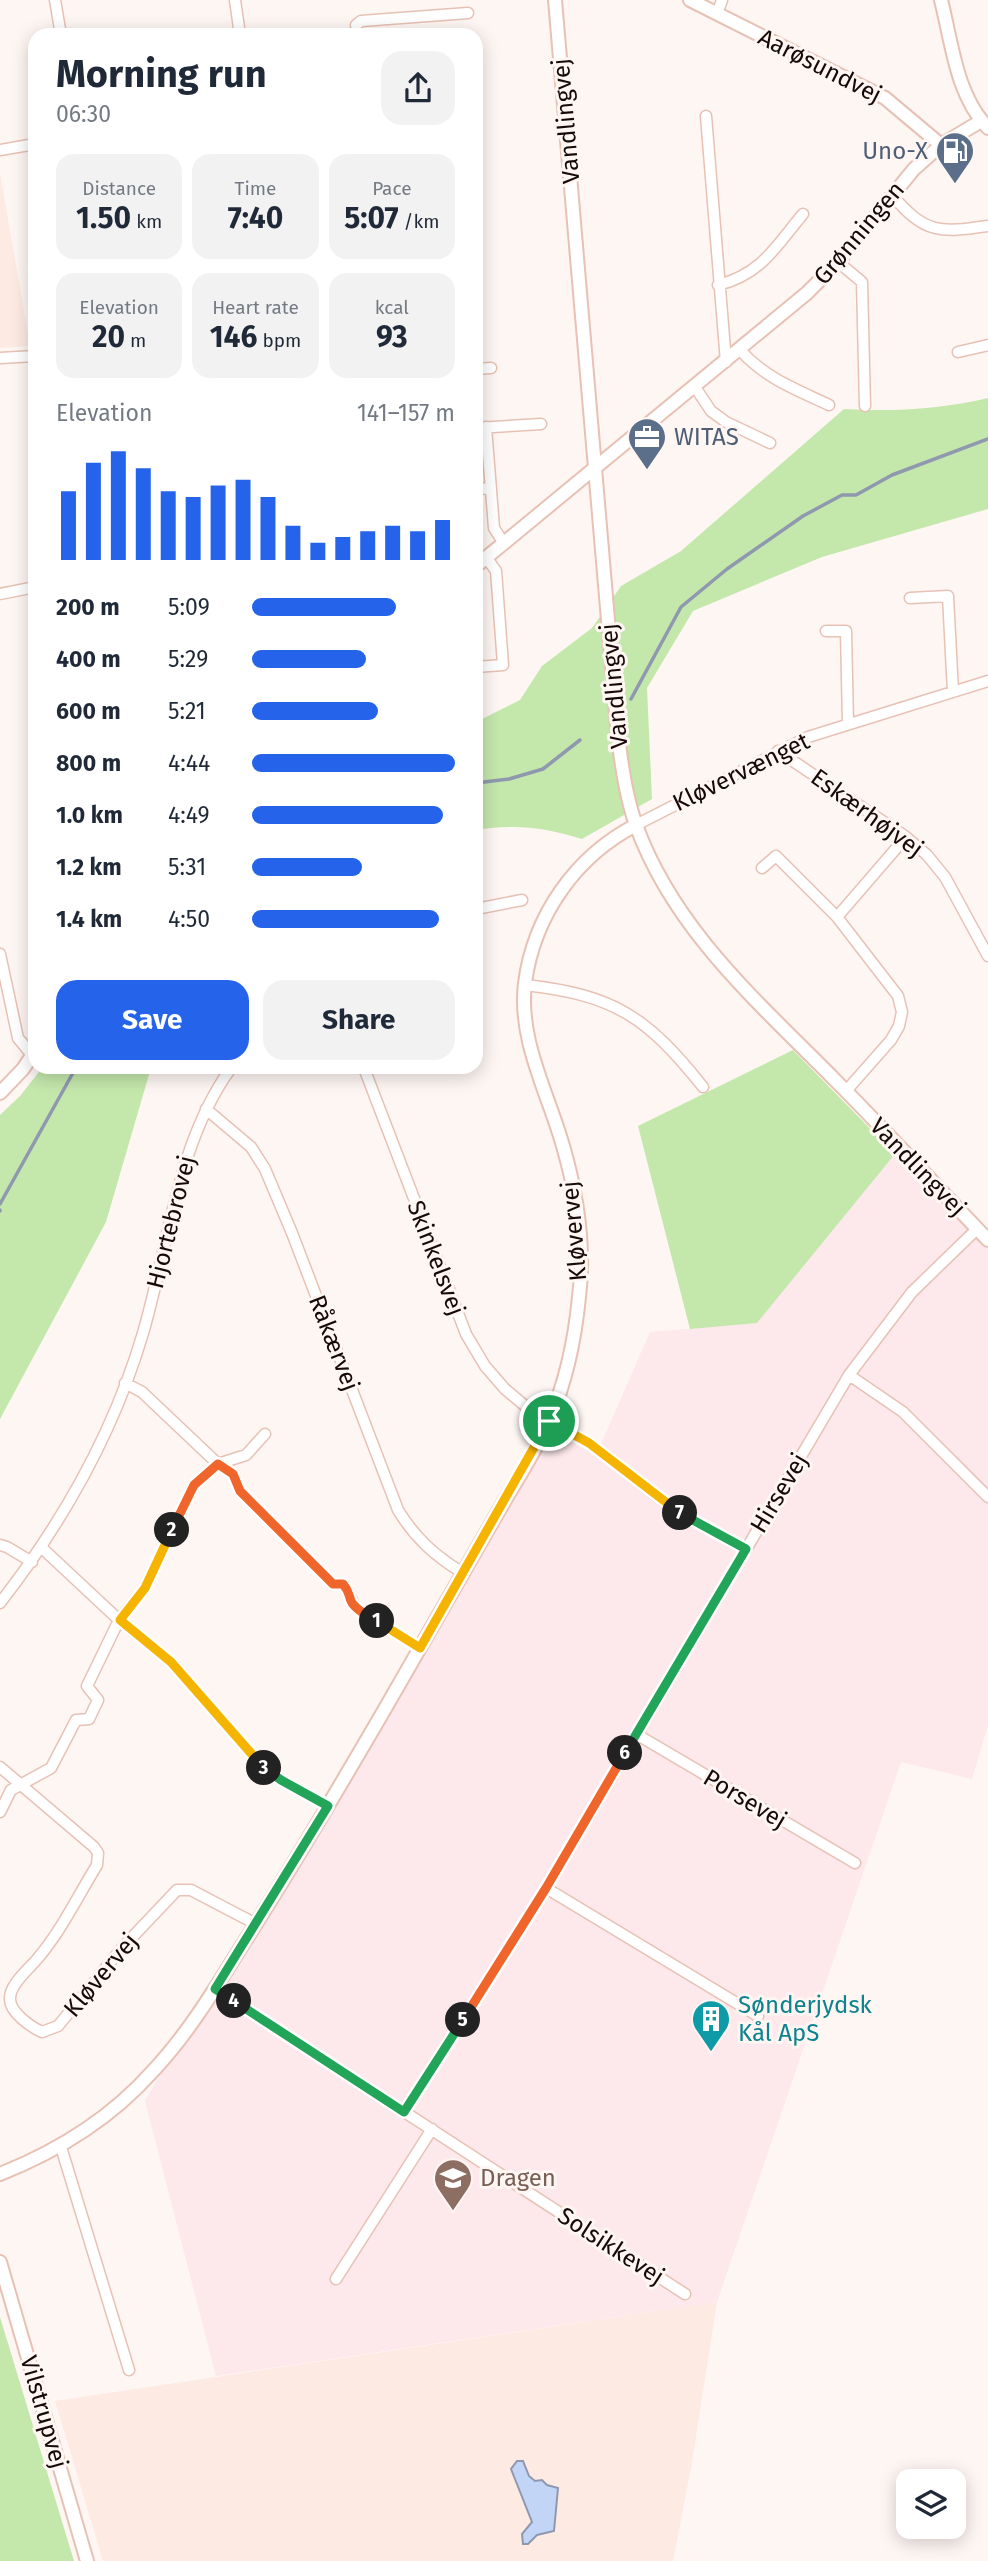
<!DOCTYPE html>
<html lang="en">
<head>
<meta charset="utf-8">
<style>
	body { margin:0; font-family:"Fira Sans",sans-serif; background:#f2f2f3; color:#1f2937; height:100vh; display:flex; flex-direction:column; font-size:26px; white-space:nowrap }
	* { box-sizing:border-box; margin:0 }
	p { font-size:23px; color:#747a83 }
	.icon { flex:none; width:38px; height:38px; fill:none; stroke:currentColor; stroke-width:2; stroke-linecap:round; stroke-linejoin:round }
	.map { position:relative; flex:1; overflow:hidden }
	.side { position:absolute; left:28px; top:28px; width:455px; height:1046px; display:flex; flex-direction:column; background:#fff; border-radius:21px; box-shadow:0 4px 18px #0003 }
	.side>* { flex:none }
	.controls { position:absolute; left:896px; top:2469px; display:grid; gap:14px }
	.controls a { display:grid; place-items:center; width:70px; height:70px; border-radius:14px; background:#fff; box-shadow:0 4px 18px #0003; font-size:35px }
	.pin { position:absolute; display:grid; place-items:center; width:60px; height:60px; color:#fff; margin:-30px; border:4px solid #fff; border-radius:50%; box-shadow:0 2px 7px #0007 }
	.km { position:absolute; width:35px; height:35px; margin:-18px; border-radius:50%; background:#222; color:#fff; font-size:19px; line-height:35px; text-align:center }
	.round { display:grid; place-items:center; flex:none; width:74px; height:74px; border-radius:21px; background:#f2f2f3 }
	.overview { display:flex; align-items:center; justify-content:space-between; height:119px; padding:0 28px }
	h1 { font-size:38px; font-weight:700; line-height:52px }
	.figures { display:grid; grid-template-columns:repeat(3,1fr); gap:10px; height:119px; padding:7px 28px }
	.figures div { display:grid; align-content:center; border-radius:18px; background:#f2f2f3; text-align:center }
	.figures b { font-size:30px; font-weight:700 }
	.figures small { font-size:19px; font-weight:400 }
	.figures p { font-size:19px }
	.chart { height:196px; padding:14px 28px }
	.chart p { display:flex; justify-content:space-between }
	.chart svg { width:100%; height:126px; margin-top:7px; stroke:#2563eb; stroke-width:6 }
	.primary-button { display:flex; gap:14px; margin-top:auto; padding:14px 28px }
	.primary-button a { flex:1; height:80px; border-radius:21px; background:#2563eb; color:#fff; font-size:28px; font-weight:700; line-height:80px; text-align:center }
	.primary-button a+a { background:#f2f2f3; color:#1f2937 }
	ul { padding:0 28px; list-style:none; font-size:23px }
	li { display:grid; grid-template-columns:112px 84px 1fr; align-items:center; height:52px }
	li i { height:18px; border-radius:9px; background:#2563eb }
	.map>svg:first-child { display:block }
</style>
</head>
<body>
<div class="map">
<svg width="988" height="2561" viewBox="0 0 988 2561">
	<rect width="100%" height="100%" fill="#fef6f3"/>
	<path fill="#fdeae3" d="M0,173l30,173 -30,2z
		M717,2302l-26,166 -18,93h-570l-48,-160z"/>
	<path fill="#fde8ec" d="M911,1150l77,79v496l-16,54 -71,-17 -184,540 -501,74 -71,-275 402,-675 54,18 49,-112 107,-9 138,-169z"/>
	<path fill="#c4e7ac" d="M988,398v111l-166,48 -129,54 -46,77 5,111 -70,40c-39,-12 -66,-15 -106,-9v-108l44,-22 22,-34 50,-38 29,-42 60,-35 163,-142c47,3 98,0 144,-11z
		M793,1050l102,104 -138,169 -67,6 -52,-203z
		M42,1068h111l-3,3 -44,151 -106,197v-304l20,-19z
		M0,2317l74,244h-74z"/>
	<path fill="#c3d5f7" stroke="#8f98af" stroke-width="2" d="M517,2461h6l6,15 6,5 7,-1 5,5 11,3 -4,43 -17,4 -9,9h-5l-1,-10 10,-12 -21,-53z"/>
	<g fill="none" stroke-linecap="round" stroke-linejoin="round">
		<path stroke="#8f98af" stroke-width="3.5" d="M631,699l50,-92 46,-38 76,-53 39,-21h14l36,-20 96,-36
			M476,783l33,-4 34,-10 37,-29
			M0,1204l74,-133
			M0,1210v1"/>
		<defs>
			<path id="minor" d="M55,0l6,35
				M235,0l5,35
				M717,14l5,-14
				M358,35l-2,-10 5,-4 107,-8
				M706,116l20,246
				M0,150l35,-6
				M892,195c33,39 48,38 96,31
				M838,262l24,20 3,124
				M718,285c44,-11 58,-39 85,-71
				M740,350c25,28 55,39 89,55
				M958,352l30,-7
				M0,358l35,-2
				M476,369l15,-1
				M695,387l16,24 15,11 44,21
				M486,427l8,101 9,14
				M476,428l65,-4
				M476,489l15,-1
				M0,594l35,-7
				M910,598l38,-2 5,96
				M826,631h20l2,93
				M476,667l27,-2 -7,-94 -10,-14
				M778,751l128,86 21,18 18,22 43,79
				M636,825l172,-88 180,-56
				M762,868l14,-12 61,61 61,79 4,16 -3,14 -8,14 -45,51
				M476,909l46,-9
				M837,917l69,-80
				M0,954l18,84 14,17
				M525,985c90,10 122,32 178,102
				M364,1068l102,266 19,32 20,23 19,16 65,38 90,70 67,36
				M206,1109l45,38 14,22 27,64 106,277c17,28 37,46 65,63
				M849,1375l54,37 85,85
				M125,1383l17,9 76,72 15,10 7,17 93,93h10c8,8 7,17 14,25l63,39
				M0,1545l7,2 25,15
				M42,1548l77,72 52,42 92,105 18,13 47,26
				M0,1603c63,-81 114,-171 143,-270 26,-88 33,-189 88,-265
				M636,1734l219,129
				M0,1767l94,80 4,6 -1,12c-19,31 -36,66 -59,93 -8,10 -28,26 -28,40 -1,14 21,29 32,34l16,-6 64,-78 55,-58h14l65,34
				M0,1812l11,-22 40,-22 25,-48 13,-1 9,-19 -11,-14 32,-66 26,-32 49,-103 24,-21 28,-9 19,-21
				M546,1888l212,128
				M215,1989l470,305
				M404,2112l142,-224 303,-513 63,-83 65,-63
				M61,2147l68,223
				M336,2279l96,-150"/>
			<path id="tertiary" d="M555,0l63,737c4,30 8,60 18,88 38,105 122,177 198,254 52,52 102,107 154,161
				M690,0l195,98 56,47
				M941,0c11,43 15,95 47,128
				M476,566l331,-273 31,-31 76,-93 27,-24 40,-24
				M0,1093l23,-24 12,-18
				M0,2174c58,-23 110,-55 152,-102 37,-39 64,-85 93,-131 49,-76 95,-155 141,-234 36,-62 72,-125 108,-188 18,-32 40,-64 55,-98 17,-39 26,-82 30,-124 6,-50 -2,-103 -16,-151 -15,-53 -45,-106 -38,-163 9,-68 51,-127 111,-158
				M0,2262l87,299"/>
		</defs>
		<use href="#minor" stroke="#e7c1b4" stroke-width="13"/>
		<use href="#tertiary" stroke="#e7c1b4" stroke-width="16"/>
		<use href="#minor" stroke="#fff" stroke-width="10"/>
		<use href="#tertiary" stroke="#fff" stroke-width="12"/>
	</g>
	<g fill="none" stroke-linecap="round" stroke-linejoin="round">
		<defs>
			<path id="split-1" d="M377,1621l43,27 129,-227"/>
			<path id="split-2" d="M172,1530l22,-45 24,-21 15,10 7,17 93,93h10c6,7 5,9 8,17 4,9 18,15 26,20"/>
			<path id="split-3" d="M172,1530l-27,58 -25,32 51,42 93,106"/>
			<path id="split-4" d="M234,2001l-19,-12 113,-183 -47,-26 -17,-12"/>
			<path id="split-5" d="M234,2001l170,111 59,-92"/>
			<path id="split-6" d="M463,2020l83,-132 79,-135"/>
			<path id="split-7" d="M625,1753l121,-204 -66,-36"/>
			<path id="split-8" d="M549,1421l40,22 91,70"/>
		</defs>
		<use href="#split-1" stroke="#fff" stroke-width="14"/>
		<use href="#split-2" stroke="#fff" stroke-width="14"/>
		<use href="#split-3" stroke="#fff" stroke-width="14"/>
		<use href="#split-4" stroke="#fff" stroke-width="14"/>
		<use href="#split-5" stroke="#fff" stroke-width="14"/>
		<use href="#split-6" stroke="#fff" stroke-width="14"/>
		<use href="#split-7" stroke="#fff" stroke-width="14"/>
		<use href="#split-8" stroke="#fff" stroke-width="14"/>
		<use href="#split-1" stroke="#f5b400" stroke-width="9"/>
		<use href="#split-2" stroke="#f0652b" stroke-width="9"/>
		<use href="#split-3" stroke="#f5b400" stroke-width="9"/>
		<use href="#split-4" stroke="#22a559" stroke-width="9"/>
		<use href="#split-5" stroke="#22a559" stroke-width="9"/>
		<use href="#split-6" stroke="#f0652b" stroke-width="9"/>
		<use href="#split-7" stroke="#22a559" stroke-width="9"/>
		<use href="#split-8" stroke="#f5b400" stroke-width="9"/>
	</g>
	<defs>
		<symbol id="fuel-pin" viewBox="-11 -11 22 30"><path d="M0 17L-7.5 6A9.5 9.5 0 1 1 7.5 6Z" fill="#5c6f8a" stroke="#fef6f3"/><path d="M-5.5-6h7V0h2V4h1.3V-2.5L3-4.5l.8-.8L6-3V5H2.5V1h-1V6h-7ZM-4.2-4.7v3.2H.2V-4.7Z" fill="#fff"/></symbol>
		<symbol id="office-pin" viewBox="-11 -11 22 30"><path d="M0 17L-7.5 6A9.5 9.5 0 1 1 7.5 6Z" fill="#5c6f8a" stroke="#fef6f3"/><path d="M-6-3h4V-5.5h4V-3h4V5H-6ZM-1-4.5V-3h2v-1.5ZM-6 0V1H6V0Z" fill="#fff"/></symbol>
		<symbol id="building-pin" viewBox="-11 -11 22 30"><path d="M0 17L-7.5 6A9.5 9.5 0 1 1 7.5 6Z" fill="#0f9aa8" stroke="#fef6f3"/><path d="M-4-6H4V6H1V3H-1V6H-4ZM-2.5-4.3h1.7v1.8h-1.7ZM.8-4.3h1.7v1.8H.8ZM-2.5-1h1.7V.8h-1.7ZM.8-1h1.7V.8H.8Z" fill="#fff"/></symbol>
		<symbol id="school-pin" viewBox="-11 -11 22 30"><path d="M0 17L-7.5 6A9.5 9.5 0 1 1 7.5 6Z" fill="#8d6e63" stroke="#fef6f3"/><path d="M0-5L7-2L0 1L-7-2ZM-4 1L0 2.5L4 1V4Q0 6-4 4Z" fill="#fff"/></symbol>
	</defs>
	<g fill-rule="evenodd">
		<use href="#fuel-pin" x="933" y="129" width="44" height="60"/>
		<use href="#office-pin" x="625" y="415" width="44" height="60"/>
		<use href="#building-pin" x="689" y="1997" width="44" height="60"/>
		<use href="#school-pin" x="431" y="2156" width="44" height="60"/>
	</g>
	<g text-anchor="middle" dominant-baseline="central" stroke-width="6" stroke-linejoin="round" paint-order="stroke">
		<g font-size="24" fill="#160906" stroke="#fef6f3">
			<text transform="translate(820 66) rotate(27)">Aarøsundvej</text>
			<text transform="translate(566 121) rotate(-95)">Vandlingvej</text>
			<text transform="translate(859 233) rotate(-50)">Grønningen</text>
			<text transform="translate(614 686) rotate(-95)">Vandlingvej</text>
			<text transform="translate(741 772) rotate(-26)">Kløvervænget</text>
			<text transform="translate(867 813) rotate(36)">Eskærhøjvej</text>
			<text transform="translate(918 1167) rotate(46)">Vandlingvej</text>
			<text transform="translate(171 1222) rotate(-76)">Hjortebrovej</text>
			<text transform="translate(574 1231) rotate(-95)">Kløvervej</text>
			<text transform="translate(436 1258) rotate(69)">Skinkelsvej</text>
			<text transform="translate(334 1343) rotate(69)">Råkærvej</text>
			<text transform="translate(779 1493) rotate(-59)">Hirsevej</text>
			<text transform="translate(745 1799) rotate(31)">Porsevej</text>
			<text transform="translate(101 1975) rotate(-50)">Kløvervej</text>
			<text transform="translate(611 2246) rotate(33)">Solsikkevej</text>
			<text transform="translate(44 2412) rotate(74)">Vilstrupvej</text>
		</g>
		<g font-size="24" fill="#4e5e75" stroke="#fef6f3" text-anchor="end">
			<text x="928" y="151">Uno-X</text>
			<text x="674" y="437" text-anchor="start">WITAS</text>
		</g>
		<g font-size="24" fill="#0d838f" stroke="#fef6f3" text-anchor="start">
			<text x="738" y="2005">Sønderjydsk<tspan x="738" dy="28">Kål ApS</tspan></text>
		</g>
		<g font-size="24" fill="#785e54" stroke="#fef6f3" text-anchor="start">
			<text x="480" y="2178">Dragen</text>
		</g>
	</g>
</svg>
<div class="controls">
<a><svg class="icon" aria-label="layers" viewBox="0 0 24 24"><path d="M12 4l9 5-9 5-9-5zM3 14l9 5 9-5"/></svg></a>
</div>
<div class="pin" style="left:549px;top:1421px;background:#1e9e55"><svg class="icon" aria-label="arrive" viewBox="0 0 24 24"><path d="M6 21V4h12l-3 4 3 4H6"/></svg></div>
<b class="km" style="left:377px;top:1621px">1</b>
<b class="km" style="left:172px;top:1530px">2</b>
<b class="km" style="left:264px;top:1768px">3</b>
<b class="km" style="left:234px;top:2001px">4</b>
<b class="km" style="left:463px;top:2020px">5</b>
<b class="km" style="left:625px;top:1753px">6</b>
<b class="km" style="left:680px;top:1513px">7</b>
<section class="side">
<div class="overview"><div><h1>Morning run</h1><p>06:30</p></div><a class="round"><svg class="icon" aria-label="share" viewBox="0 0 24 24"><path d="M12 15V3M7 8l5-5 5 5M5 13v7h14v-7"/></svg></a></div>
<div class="figures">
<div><p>Distance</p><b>1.50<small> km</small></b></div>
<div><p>Time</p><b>7:40</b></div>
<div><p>Pace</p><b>5:07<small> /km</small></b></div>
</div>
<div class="figures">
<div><p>Elevation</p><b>20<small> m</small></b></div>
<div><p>Heart rate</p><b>146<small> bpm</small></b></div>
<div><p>kcal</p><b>93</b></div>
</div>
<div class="chart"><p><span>Elevation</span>141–157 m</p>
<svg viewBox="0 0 160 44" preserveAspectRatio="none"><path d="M5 44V20M15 44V10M25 44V6M35 44V12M45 44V20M55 44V22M65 44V18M75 44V16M85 44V22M95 44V32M105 44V38M115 44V36M125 44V34M135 44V32M145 44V34M155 44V30"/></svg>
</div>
<ul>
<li><b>200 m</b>5:09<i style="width:71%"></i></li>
<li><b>400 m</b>5:29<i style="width:56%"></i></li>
<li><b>600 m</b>5:21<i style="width:62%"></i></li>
<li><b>800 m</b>4:44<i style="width:100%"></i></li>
<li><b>1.0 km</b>4:49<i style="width:94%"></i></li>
<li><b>1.2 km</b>5:31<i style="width:54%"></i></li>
<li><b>1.4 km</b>4:50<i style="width:92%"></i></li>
</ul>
<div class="primary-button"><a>Save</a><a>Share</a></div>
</section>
</div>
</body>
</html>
